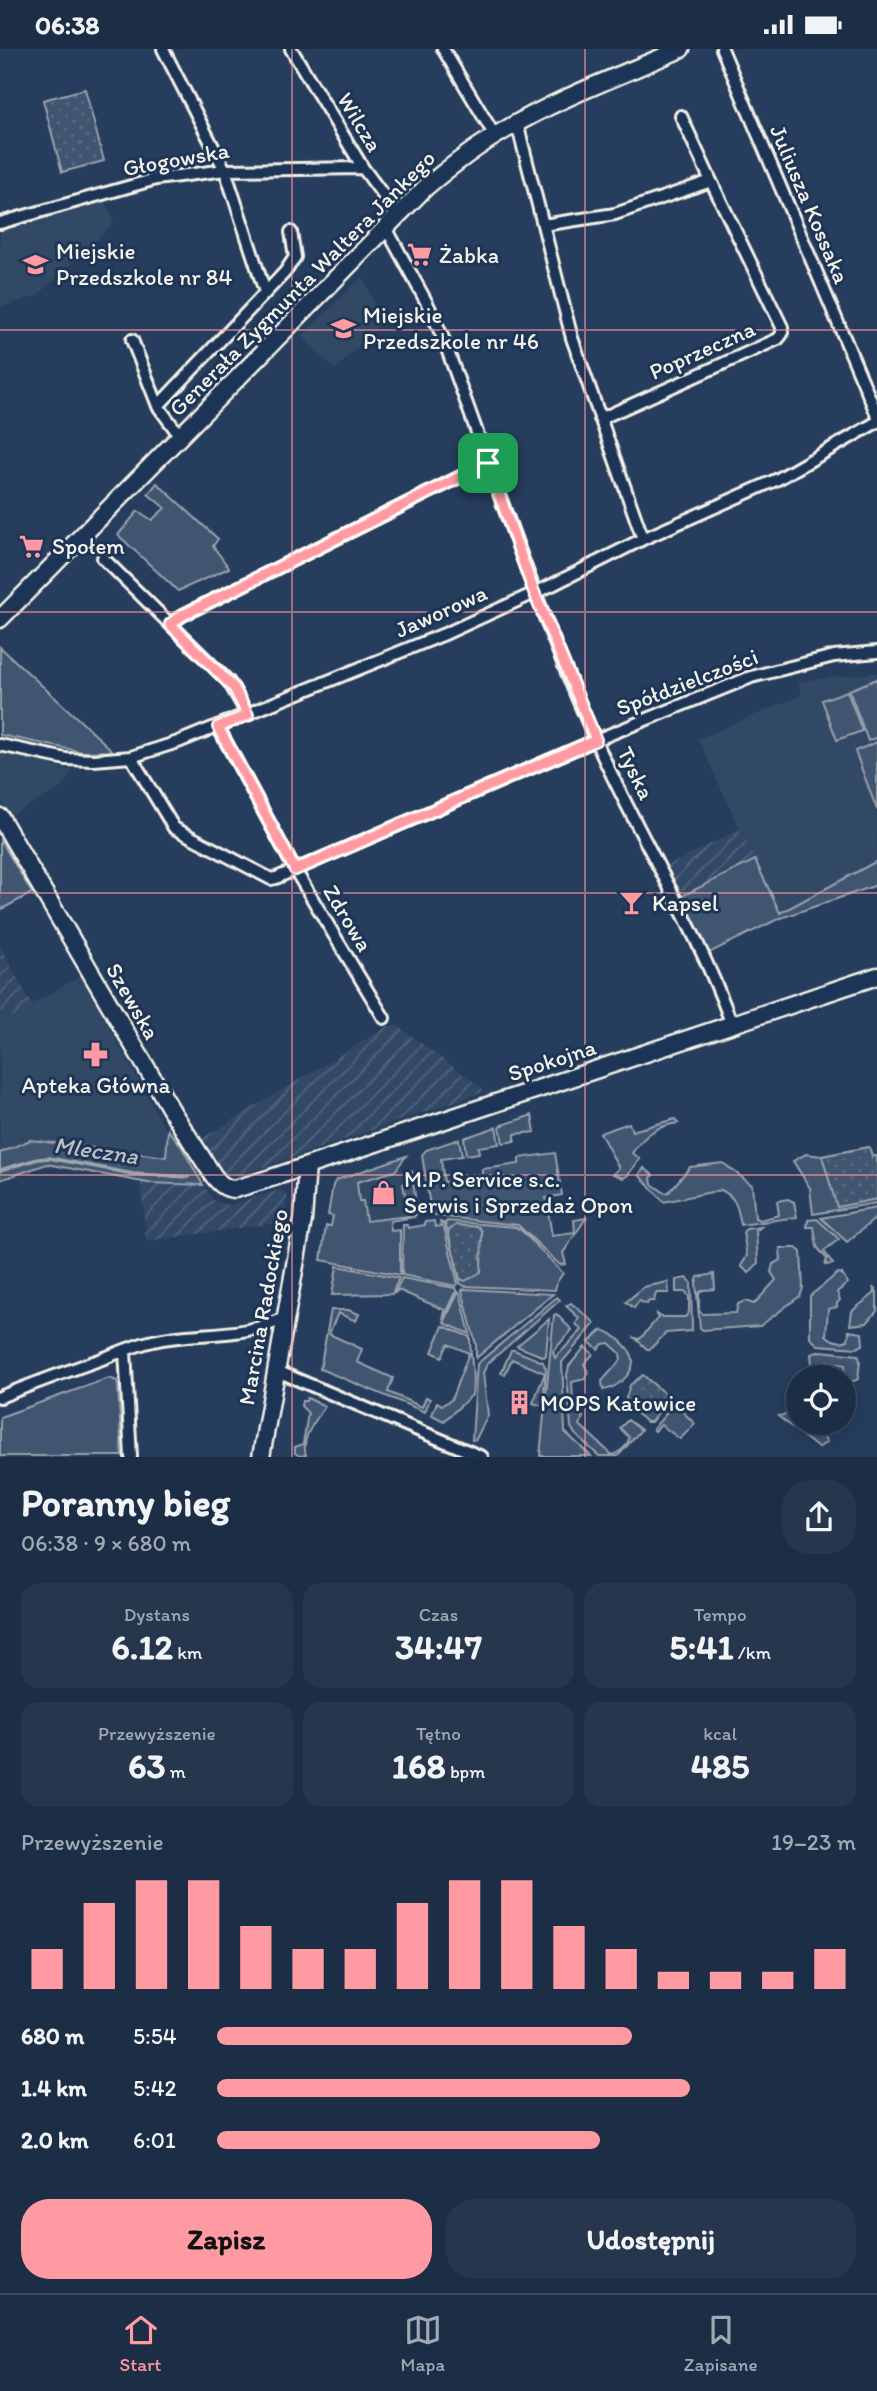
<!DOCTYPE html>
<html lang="pl">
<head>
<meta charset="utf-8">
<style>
	body { margin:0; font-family:Itim,sans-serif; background:#25364d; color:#f1f3f6; height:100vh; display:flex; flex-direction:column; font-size:26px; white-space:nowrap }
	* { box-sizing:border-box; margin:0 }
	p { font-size:23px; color:#a0a8b3 }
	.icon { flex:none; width:38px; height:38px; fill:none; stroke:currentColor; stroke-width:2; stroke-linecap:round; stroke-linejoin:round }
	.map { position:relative; height:1408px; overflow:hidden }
	.side { display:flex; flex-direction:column; background:#1c2e46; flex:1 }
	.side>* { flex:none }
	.controls { position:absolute; left:786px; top:1316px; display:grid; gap:14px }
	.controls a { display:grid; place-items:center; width:70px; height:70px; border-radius:50%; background:#1c2e46; box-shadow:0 4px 18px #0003,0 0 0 2px #3a4a5f; font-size:35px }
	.pin { position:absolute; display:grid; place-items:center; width:60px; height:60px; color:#fff; margin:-30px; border-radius:14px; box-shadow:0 4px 10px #0006 }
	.round { display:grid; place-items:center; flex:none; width:74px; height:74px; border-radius:28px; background:#25364d }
	.overview { display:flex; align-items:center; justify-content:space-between; height:119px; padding:0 21px }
	h1 { font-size:38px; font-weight:700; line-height:52px }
	.metrics { display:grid; grid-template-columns:repeat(3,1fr); gap:10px; height:119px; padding:7px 21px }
	.metrics div { display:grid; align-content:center; border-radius:18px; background:#25364d; text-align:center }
	.metrics b { font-size:35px; font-weight:700 }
	.metrics small { font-size:19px; font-weight:400 }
	.metrics p { font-size:19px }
	.chart { height:196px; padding:14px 21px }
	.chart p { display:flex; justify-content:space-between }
	.chart svg { width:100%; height:126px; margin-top:7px; stroke:#ff9aa2; stroke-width:6 }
	.action { display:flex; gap:14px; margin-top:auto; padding:14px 21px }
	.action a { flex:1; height:80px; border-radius:28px; background:#ff9aa2; color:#111; font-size:28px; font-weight:700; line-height:80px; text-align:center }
	.action a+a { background:#25364d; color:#f1f3f6 }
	ul { padding:0 21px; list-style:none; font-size:23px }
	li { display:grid; grid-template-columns:112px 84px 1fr; align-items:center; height:52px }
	li i { height:18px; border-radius:9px; background:#ff9aa2 }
	.status { display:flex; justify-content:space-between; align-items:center; height:49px; padding:0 35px; background:#1c2e46; direction:ltr }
	.status svg { height:19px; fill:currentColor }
	.tabs { display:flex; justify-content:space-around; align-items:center; height:98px; border-top:2px solid #3a4a5f; background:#1c2e46; font-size:19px; color:#a0a8b3 }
	.tabs a { display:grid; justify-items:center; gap:4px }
	.tabs .active { color:#ff9aa2 }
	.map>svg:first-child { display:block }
</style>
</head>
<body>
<div class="status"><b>06:38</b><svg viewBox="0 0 49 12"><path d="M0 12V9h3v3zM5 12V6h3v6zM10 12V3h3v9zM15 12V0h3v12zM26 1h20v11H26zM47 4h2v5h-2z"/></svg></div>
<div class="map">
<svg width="877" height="1408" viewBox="0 0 877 1408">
	<defs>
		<pattern id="industrial-furrows" width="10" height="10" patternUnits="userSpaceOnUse" patternTransform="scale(1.75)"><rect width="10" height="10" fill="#334966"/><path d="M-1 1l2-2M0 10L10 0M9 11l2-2" fill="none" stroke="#51647c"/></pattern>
		<pattern id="park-dots" width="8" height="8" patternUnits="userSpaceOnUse" patternTransform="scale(1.75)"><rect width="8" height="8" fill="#40546f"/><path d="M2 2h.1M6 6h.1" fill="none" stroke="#5c6d84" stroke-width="1.8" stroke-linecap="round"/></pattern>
	</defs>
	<rect width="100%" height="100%" fill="#263d5d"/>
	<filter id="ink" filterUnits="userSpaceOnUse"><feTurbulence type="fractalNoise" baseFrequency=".0143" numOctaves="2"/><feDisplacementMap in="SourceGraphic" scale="14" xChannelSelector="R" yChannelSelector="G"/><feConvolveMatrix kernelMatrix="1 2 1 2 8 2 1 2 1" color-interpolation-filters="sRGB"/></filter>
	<g filter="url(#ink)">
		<path fill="#334966" d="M106,153l8,21 -77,73 -37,11v-76z
			M363,227l18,47 -46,47 -33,-34z
			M877,624v188l-98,52 -81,-174 104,-44 -4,-12 17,-4z
			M0,702l73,20 -12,17 -51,28 -10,-18z
			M81,927l104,189 -185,-6v-139l12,-7 3,6 19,-10 -2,-5z
			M399,1118l8,4 5,43 -2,4 -48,6 -5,-42z"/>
		<path fill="url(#industrial-furrows)" d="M740,780l15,31 -79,39 -16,-30z
			M0,897l34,63 -18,11 -5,-7 -11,7z
			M388,977h10l84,62 1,4 -248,85 -15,-7 -19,-31z
			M141,1133l62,3 11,16 15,4 51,-15 5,2 3,5 -5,25 -137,19z"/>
		<path fill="#40546f" stroke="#9aa2ac" stroke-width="2" d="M157,434l61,56 -5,7 16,22 -51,23 -60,-56 20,-24 14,9 13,-12 -17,-14z
			M0,598l113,104 -30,1 -83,-17z
			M877,630v58l-9,4 -19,-51z
			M847,642l15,40 -25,9 -15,-40z
			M877,693v68l-22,-59z
			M0,790l32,54 -32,17z
			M755,811l25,53 97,-52v24l-99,34 -71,35 -27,-57z
			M532,1066l3,17 -20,2v7l-12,2 -3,-17z
			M675,1070l3,4c-23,3 -34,13 -46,30l8,6 -13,17 -4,2 -10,-4 6,-6 -19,-35 29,-10 3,8z
			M496,1078l3,17 -21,3 1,6 -13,2 -2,-17z
			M168,1081l12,14 23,41 -55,-2 -101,-19 -47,16v-27l30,-13 136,17z
			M459,1090l3,17 -21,3 3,23 38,-5v-8l37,-5v-6l36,-5 7,42 -16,3 6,38 23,-3 -1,-13 12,-2 -23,35 3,11 -6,1 -42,-40 -82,-9 -5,-4 -9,-57 4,-5z
			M869,1098l3,9h5v47l-64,11 -3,-26 -17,-27 13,-7 16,2z
			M406,1107l-11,15 -38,11 2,19h4l3,20 43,-5 -6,-32 5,-1 -1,-12h5l5,42 -3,4 -24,4 1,10 9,-1v45l-79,-15 5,-34h5l2,-10 -5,-1 5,-30 3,-5z
			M723,1114l29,22 3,33 5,2 19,-5 -2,-14 11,-2 6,3 3,15 -56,8c-3,-15 -4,-28 -20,-35l-57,12 -25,-27 5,-7 9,7 -2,3 1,6 13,9 4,-1 21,-25z
			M877,1159v9l-30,25 -26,-24z
			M817,1170l22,20 -15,12 9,13 -8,1 2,-6 -10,-12 -3,-20h-7l1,-7z
			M434,1172l1,6 6,-1 -1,-4 3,1 15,61 -2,2 -54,-11 1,-50h4l1,3 17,-3v-3z
			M447,1172l68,6 6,3 42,43 -6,9 -2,8 -91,-4 -4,-3 -5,-22 3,-1 -2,-2 -1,1 -10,-36z
			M761,1178l-5,4 2,32 -9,10 -8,-7 6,-10 -4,-24 3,-3z
			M780,1199h16l5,4 2,36 -3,8 -40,30 -57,4 -3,-2 -4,-45 2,-6 16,-3 1,15 -12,1 -4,3v18l4,3 33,-1 2,-9 7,-3 9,3 22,-24 -5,-8 2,-8 8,-4z
			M337,1217l62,12 -7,16 -60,1z
			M838,1224l4,1 6,9 -11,9 3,8 -3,3v4l-9,2 -2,26c6,6 14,8 22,5l1,-9 13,2 1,12 -6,3 -39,-3 -8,-7v-42z
			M402,1229l53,10 2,2 -14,30 2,-10 -47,-20 -4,4z
			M687,1229l4,4 1,46 -1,3 -25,2 -16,16h-3l-12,-11 5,1 18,-21 -1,-4 4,3h24l4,-5v-15l-3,-5h-10v-12z
			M668,1233l1,11h-13l-2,8h-5l-2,3 -8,-3 -5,7 -8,-6 18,-15z
			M873,1238l4,5v19l-10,12 -17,2 2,-14 23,-18z
			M464,1240l89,5 -77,64v-13l-14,-55z
			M458,1243l2,1 10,41 -26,-11z
			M557,1248l3,3 -73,64 -4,9 5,42 -12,24 -4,1 5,-76z
			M571,1254l24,20 -33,39 3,70 26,24h-51l14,-141 2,-1 16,16 -19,21 2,7 27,-28 -6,-6 3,-6 -13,-12z
			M331,1261h17l11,4 -3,7 -18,-8 -9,21 33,15 -5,13 36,16 -5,14 34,15 4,-10 4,2 -5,13 -105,-43z
			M549,1270l-3,36 -2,2 -27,-11z
			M443,1277l27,11c0,20 5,38 2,58l-28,26 -12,-6 5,-13 5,3 9,-5 18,-47 -21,-9 -6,13 -10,-5z
			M602,1281c10,2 31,19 31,31 0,14 -18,28 -30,29l-1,-9 19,-21 -1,-7 -11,-10 -6,1 -5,5 -9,-7z
			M585,1298l8,7 -9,10 4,8 -3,7 -13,3 1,20 5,1 1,13 4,1 -3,8 32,30c8,-3 16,-9 17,-18l-9,-9 8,-8 13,10 -23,26h-19l-24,-22 -4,-7 -4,-52 2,-9z
			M511,1301h3l29,12 3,7 -3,37 -10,-3 12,-30 -33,-14 -7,15 -4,-1z
			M821,1302l37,4 2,6 -2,18 -4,2 -10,-1 1,-15 -19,-4 -5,2 -2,14h-6l-2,-23z
			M109,1329l8,3 1,4 4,71h-122v-39z
			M680,1348l4,3 -6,7 17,17 -15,15 -19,-14 -6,6 -2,-2z
			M307,1349l18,8c-9,15 -25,31 -19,49l-6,1 -5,-3v-6l8,-3 5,-31 -7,-7 1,-5h4z
			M798,1363v11h17l12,19 -9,6 -40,-32z"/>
		<path fill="url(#park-dots)" stroke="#9aa2ac" stroke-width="2" d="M85,40l19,72 -42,11 -19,-72z
			M869,1098l3,9h5v43l-40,8 -15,-51z
			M456,1176l23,2 3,4 -1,41 -16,9 -5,-2 -12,-48z
			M643,1326l23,20 2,5 -17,22h-5l-16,-14 -4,-10 4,-13z"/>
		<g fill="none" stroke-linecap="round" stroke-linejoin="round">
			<path stroke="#9fa7ae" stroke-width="3.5" d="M0,1121l38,-11 11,-1 84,16 55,3"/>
			<defs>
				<path id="street" d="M163,0l62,121 40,122
					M291,0l72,119 34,46
					M443,0l52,87
					M722,0l155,366
					M681,67l30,65
					M517,74l55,215 71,201
					M0,174l156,-44 69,-9 138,-2
					M543,176l72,-11 96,-33 71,146v7l-4,5 -178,80
					M385,177l43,79 15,33c49,134 94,270 152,401 43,97 101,186 137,286
					M132,291l26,66 22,30
					M158,357l127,-134 10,-15 -4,-25
					M103,509l126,124 19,33
					M170,575l13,-9 305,-152
					M218,678l77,143 89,148
					M0,696l66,14 28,1 37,-3 47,-15 269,-109 105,-48 91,-46 135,-60 99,-57
					M131,708l43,71 97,51 5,-1 320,-138 155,-63 83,-21 43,-4
					M125,1302l6,106
					M277,1322l205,86
					M0,1348c34,-14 68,-26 102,-38 16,-6 33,-14 51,-18 42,-10 93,-2 133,-24"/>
				<path id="secondary" d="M0,570l426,-432c25,-21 51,-41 79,-57 55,-33 117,-55 176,-81
					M0,768l173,296 40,62c6,8 12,14 22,14l36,-11 606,-202
					M261,1408l42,-237 4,-54"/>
			</defs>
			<use href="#street" stroke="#f4f1e8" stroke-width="16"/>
			<use href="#secondary" stroke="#f4f1e8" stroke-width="21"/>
			<use href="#street" stroke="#1d3557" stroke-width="10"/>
			<use href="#secondary" stroke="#1d3557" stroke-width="16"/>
		</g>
	</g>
	<g fill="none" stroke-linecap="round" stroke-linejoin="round" filter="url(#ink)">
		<defs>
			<path id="route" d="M488,414l46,129 62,148 -301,130 -77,-143 30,-12 -14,-27 -64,-64 13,-9z"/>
		</defs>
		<use href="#route" stroke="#fff" stroke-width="14"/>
		<use href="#route" stroke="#ff9aa2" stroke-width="9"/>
	</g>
	<path fill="none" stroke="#ff9aa2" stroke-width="2" stroke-opacity="0.55" d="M292,0v1408M585,0v1408M0,281h877M0,563h877M0,844h877M0,1126h877"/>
	<defs>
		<symbol id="supermarket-bare" viewBox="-9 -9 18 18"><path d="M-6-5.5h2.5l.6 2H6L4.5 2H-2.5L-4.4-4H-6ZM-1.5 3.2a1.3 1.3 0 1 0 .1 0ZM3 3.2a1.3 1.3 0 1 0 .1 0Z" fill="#ff9aa2" stroke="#1d3557" stroke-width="2.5" paint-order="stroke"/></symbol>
		<symbol id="school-bare" viewBox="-9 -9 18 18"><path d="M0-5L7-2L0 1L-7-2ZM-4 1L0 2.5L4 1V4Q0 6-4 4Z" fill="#ff9aa2" stroke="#1d3557" stroke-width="2.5" paint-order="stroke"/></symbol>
		<symbol id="bar-bare" viewBox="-9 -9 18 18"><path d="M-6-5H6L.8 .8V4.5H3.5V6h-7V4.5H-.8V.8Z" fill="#ff9aa2" stroke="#1d3557" stroke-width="2.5" paint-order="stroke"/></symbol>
		<symbol id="pharmacy-bare" viewBox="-9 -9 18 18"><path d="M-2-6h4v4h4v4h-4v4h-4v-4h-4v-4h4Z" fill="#ff9aa2" stroke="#1d3557" stroke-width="2.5" paint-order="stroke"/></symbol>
		<symbol id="shop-bare" viewBox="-9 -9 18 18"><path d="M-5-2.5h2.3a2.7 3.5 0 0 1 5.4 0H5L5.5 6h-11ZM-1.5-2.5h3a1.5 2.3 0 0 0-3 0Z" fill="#ff9aa2" stroke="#1d3557" stroke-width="2.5" paint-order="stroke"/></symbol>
		<symbol id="building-bare" viewBox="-9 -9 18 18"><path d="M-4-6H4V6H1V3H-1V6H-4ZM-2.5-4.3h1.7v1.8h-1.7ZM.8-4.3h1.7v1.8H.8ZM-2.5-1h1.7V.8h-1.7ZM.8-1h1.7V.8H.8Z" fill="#ff9aa2" stroke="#1d3557" stroke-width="2.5" paint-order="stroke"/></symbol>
	</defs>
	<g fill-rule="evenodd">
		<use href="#supermarket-bare" x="402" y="188" width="35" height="35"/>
		<use href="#school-bare" x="18" y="198" width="35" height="35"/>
		<use href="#school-bare" x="326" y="262" width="35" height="35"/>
		<use href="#supermarket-bare" x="14" y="480" width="35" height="35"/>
		<use href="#bar-bare" x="614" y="836" width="35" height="35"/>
		<use href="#pharmacy-bare" x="78" y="988" width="35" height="35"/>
		<use href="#shop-bare" x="366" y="1126" width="35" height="35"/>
		<use href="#building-bare" x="502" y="1336" width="35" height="35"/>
	</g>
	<g text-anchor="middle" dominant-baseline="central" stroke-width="6" stroke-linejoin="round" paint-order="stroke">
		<g font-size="23" fill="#f4f1e8" stroke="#1d3557">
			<text transform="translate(360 73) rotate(59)">Wilcza</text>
			<text transform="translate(176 110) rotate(-10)">Głogowska</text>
			<text transform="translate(810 155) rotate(67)">Juliusza Kossaka</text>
			<text transform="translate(302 234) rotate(-45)">Generała Zygmunta Waltera Jankego</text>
			<text transform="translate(702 301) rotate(-24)">Poprzeczna</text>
			<text transform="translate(441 562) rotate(-24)">Jaworowa</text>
			<text transform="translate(687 633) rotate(-21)">Spółdzielczości</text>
			<text transform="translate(636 724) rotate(64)">Tyska</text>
			<text transform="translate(348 869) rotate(59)">Zdrowa</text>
			<text transform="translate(133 952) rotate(60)">Szewska</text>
			<text transform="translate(552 1011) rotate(-18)">Spokojna</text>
			<text transform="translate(263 1258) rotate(-80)">Marcina Radockiego</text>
		</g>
		<g font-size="23" fill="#f4f1e8" stroke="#1d3557" text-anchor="start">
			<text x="56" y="202">Miejskie<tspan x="56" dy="26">Przedszkole nr 84</tspan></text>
			<text x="439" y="206">Żabka</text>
			<text x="363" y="266">Miejskie<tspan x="363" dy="26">Przedszkole nr 46</tspan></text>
			<text x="52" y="497">Społem</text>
			<text x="652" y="854">Kapsel</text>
			<text x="96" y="1036" text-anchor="middle">Apteka Główna</text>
			<text x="404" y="1130">M.P. Service s.c.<tspan x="404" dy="26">Serwis i Sprzedaż Opon</tspan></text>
			<text x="540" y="1354">MOPS Katowice</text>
		</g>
		<g font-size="24" font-style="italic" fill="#bcbfc2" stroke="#1d3557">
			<text transform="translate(96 1101) rotate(8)">Mleczna</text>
		</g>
	</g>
</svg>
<div class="controls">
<a><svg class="icon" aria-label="locate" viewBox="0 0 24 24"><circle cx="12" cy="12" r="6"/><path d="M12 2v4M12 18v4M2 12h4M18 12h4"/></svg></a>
</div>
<div class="pin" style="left:488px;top:414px;background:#1e9e55"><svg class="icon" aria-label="arrive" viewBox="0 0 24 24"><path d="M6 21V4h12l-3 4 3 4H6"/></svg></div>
</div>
<section class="side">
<div class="overview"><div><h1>Poranny bieg</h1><p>06:38 · 9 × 680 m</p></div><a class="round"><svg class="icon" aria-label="share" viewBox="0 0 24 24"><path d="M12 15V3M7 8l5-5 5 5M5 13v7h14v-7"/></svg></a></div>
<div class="metrics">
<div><p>Dystans</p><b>6.12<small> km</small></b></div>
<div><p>Czas</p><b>34:47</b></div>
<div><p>Tempo</p><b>5:41<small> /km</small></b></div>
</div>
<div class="metrics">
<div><p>Przewyższenie</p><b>63<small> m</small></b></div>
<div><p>Tętno</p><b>168<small> bpm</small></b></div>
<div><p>kcal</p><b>485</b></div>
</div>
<div class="chart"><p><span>Przewyższenie</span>19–23 m</p>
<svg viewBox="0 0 160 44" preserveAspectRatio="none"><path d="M5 44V30M15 44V14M25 44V6M35 44V6M45 44V22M55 44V30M65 44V30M75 44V14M85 44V6M95 44V6M105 44V22M115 44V30M125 44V38M135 44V38M145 44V38M155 44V30"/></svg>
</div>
<ul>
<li><b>680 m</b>5:54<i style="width:65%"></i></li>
<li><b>1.4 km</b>5:42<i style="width:74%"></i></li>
<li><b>2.0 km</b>6:01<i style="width:60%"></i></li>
</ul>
<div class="action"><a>Zapisz</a><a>Udostępnij</a></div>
</section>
<nav class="tabs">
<a class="active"><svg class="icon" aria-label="home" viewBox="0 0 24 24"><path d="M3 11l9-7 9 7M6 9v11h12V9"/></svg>Start</a>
<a><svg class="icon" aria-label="map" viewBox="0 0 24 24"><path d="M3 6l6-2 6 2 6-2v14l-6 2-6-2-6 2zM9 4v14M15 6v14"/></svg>Mapa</a>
<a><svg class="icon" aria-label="saved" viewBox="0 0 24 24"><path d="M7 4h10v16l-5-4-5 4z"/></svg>Zapisane</a>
</nav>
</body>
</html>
